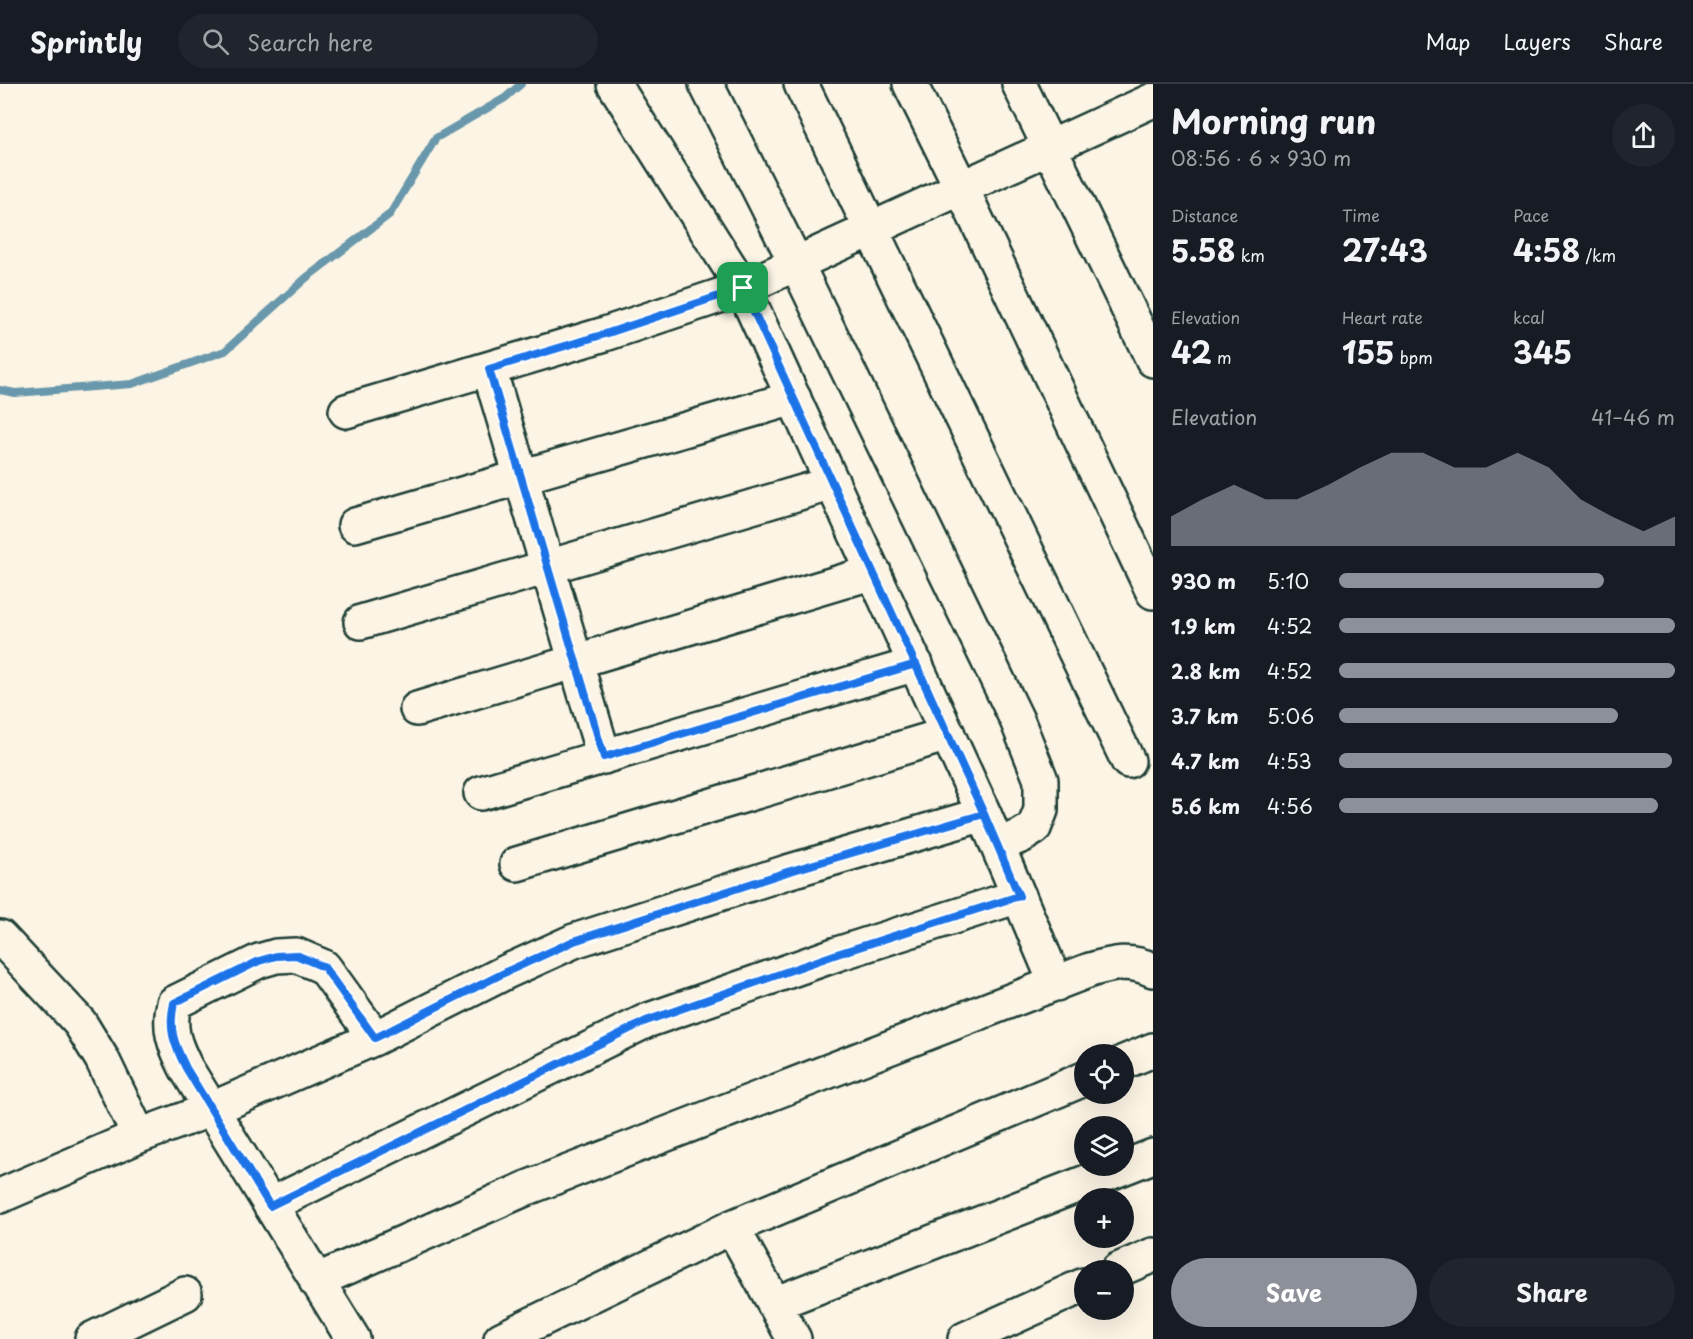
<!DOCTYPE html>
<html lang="en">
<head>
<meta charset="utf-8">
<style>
	body { margin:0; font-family:"Playpen Sans",sans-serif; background:#20242c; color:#f1f3f6; height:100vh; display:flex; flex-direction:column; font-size:22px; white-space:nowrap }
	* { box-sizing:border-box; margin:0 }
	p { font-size:20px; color:#9ea1a6 }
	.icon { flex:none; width:33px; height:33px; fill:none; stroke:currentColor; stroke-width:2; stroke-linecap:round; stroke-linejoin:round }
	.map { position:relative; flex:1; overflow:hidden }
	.side { display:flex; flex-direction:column; background:#171b24; width:540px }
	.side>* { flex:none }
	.tools { position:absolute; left:1074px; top:960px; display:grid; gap:12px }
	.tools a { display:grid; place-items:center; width:60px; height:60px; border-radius:50%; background:#171b24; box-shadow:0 6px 24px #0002; font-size:30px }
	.pin { position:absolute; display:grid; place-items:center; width:51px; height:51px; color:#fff; margin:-26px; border-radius:12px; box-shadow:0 3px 9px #0006 }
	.round { display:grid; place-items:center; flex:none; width:63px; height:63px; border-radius:32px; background:#20242c }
	.overview { display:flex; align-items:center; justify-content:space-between; height:102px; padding:0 18px }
	h1 { font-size:33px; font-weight:700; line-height:45px }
	.stats { display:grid; grid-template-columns:repeat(3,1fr); gap:9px; height:102px; padding:6px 18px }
	.stats div { display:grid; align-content:center }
	.stats b { font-size:30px; font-weight:700 }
	.stats small { font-size:16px; font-weight:400 }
	.stats p { font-size:16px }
	.chart { height:168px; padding:12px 18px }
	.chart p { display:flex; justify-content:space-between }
	.chart svg { width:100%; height:108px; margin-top:6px; fill:#8c9099; opacity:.7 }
	.button { display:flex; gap:12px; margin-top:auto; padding:12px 18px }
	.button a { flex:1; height:69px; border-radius:36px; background:#8c9099; color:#fff; font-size:24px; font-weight:700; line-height:69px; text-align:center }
	.button a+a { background:#20242c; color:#f1f3f6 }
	ul { padding:0 18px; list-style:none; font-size:20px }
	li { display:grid; grid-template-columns:96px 72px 1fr; align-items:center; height:45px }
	li i { height:15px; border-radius:8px; background:#8c9099 }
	header { display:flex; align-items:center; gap:36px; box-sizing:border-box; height:84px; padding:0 30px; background:#171b24; border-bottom:2px solid #363941 }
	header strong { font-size:28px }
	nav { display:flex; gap:33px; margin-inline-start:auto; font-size:21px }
	.search { width:420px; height:54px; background:#20242c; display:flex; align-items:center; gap:15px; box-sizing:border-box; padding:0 21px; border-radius:33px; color:#9ea1a6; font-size:22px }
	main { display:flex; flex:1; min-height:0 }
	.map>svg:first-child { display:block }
</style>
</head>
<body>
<header>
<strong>Sprintly</strong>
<div class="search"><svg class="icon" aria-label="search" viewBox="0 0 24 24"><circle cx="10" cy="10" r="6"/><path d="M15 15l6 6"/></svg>Search here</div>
<nav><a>Map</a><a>Layers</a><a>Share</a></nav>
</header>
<main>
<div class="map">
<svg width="1153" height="1255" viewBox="0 0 1153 1255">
	<rect width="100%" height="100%" fill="#fcf5e5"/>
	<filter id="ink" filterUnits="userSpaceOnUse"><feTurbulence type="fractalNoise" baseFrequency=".0167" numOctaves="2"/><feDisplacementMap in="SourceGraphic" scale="12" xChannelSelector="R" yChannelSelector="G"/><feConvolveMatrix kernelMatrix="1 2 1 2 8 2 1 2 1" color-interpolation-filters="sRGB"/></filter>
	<g filter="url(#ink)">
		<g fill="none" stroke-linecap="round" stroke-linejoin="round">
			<path stroke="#6997ab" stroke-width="8" d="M0,306l15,3 117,-9 93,-33 81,-73 84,-64 46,-76 69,-40 16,-14"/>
			<defs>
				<path id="minor" d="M614,0l129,204 241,526 72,170
					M706,0l91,181 220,455 24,60v30l-7,18 -13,8 -23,9
					M801,0l327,677
					M910,0l51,103 192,405
					M1019,0l134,276
					M489,285l115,388
					M346,327l259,-77 138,-46 410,-188
					M355,441l439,-127
					M361,538l472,-139
					M417,625l457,-137
					M481,709l435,-129
					M517,780l431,-130
					M0,853l80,86 22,36 37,77
					M1124,978l29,-12
					M0,1112l139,-60 73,-27 163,-71 131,-66 68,-31 213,-69 197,-58
					M270,1121l376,-184 191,-67 182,-58
					M732,1143l62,112
					M1118,1186l35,-15
					M316,1197l211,-93 563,-218c24,-7 40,-11 63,0
					M774,1220l379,-148
					M92,1255l93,-45
					M353,1255l-167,-271c-12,-24 -18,-39 -12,-65l85,-42 17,-5 20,-1 28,12 51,71
					M501,1255l231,-112 352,-148
					M965,1255l119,-54"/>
			</defs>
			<use href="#minor" stroke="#1f3d34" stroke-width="38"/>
			<use href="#minor" stroke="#fcf5e5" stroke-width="33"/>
		</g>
	</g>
	<g fill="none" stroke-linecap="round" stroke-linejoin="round" filter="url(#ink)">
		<defs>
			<path id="route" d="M743,204l241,526 -197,58 -213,69 -68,31 -131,66 -51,-71 -28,-12 -20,1 -17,5 -85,42c-6,26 0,41 12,65l84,138 376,-185 191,-67 182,-58 -35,-82 -68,-150 -312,93 -115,-388 116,-35 138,-46"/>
		</defs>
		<use href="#route" stroke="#fff" stroke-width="12"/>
		<use href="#route" stroke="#1a73e8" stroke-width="8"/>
	</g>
</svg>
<div class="tools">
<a><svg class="icon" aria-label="locate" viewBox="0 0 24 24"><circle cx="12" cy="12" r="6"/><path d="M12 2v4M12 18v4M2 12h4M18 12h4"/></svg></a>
<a><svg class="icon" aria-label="layers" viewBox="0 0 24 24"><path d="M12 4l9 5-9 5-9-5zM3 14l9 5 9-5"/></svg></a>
<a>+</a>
<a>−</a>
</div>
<div class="pin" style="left:743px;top:204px;background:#1e9e55"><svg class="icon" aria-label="arrive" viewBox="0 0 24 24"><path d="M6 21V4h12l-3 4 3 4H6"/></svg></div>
</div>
<section class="side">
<div class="overview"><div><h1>Morning run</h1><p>08:56 · 6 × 930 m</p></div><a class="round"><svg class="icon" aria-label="share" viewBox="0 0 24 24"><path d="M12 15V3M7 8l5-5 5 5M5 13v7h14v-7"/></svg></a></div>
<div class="stats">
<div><p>Distance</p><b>5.58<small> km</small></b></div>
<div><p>Time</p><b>27:43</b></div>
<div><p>Pace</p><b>4:58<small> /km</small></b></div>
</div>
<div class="stats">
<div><p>Elevation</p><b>42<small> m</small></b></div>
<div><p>Heart rate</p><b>155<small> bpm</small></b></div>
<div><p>kcal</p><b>345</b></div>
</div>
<div class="chart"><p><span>Elevation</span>41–46 m</p>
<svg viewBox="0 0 160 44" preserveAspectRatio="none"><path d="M0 44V32L10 25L20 19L30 25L40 25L50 19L60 12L70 6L80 6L90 12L100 12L110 6L120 12L130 25L140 32L150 38L160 32V44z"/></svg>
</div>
<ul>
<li><b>930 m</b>5:10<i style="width:79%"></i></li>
<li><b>1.9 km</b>4:52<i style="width:100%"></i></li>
<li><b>2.8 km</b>4:52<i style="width:100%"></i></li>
<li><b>3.7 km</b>5:06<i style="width:83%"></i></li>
<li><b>4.7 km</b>4:53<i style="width:99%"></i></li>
<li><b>5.6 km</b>4:56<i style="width:95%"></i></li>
</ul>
<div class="button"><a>Save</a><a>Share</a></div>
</section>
</main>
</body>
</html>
